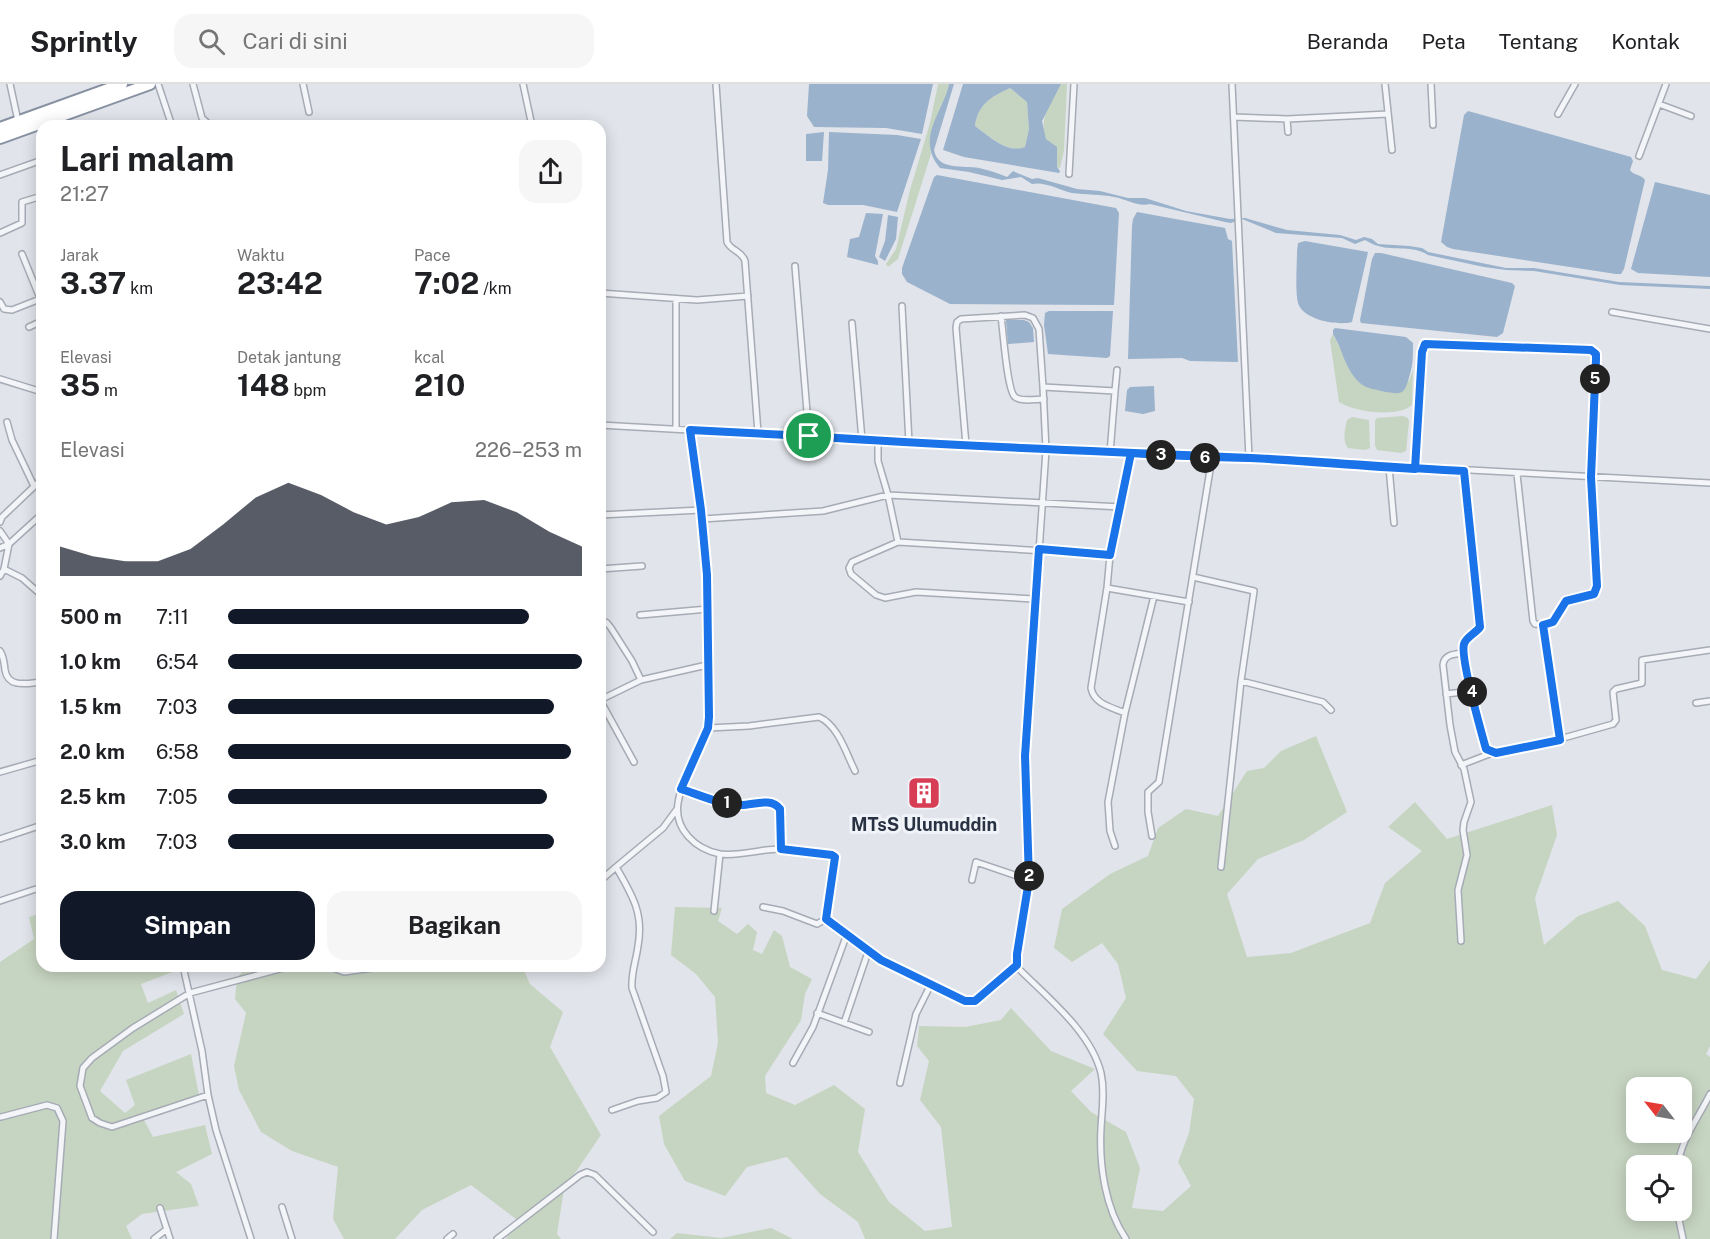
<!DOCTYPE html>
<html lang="id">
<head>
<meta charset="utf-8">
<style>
	body { margin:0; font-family:"Public Sans",sans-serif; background:#f6f6f6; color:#202124; height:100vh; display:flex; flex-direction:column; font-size:22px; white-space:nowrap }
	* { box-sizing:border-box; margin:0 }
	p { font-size:20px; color:#757577 }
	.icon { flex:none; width:33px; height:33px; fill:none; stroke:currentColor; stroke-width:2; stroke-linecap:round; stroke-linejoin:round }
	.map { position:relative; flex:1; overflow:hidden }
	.side { position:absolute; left:36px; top:36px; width:570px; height:852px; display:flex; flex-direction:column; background:#fff; border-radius:18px; box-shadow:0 3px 15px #0003 }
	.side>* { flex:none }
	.needle { width:39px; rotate:301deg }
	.controls { position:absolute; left:1626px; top:993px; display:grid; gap:12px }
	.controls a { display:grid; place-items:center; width:66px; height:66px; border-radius:12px; background:#fff; box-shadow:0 3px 15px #0003; font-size:30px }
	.pin { position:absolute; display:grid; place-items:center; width:51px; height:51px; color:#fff; margin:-26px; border:3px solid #fff; border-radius:50%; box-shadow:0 2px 6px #0007 }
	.km { position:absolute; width:30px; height:30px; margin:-15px; border-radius:50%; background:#222; color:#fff; font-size:16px; line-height:30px; text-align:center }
	.round { display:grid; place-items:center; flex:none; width:63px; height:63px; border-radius:18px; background:#f6f6f6 }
	.head { display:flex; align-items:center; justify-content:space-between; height:102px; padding:0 24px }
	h1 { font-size:33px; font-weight:700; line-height:45px }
	.stats { display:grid; grid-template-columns:repeat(3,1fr); gap:9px; height:102px; padding:6px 24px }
	.stats div { display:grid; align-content:center }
	.stats b { font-size:30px; font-weight:700 }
	.stats small { font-size:16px; font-weight:400 }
	.stats p { font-size:16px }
	.chart { height:168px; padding:12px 24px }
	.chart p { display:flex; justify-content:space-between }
	.chart svg { width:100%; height:108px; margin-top:6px; fill:#111827; opacity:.7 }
	.cta { display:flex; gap:12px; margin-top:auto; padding:12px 24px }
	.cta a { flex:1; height:69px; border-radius:18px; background:#111827; color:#fff; font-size:24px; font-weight:700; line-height:69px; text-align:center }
	.cta a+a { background:#f6f6f6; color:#202124 }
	ul { padding:0 24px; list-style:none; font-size:20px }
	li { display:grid; grid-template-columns:96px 72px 1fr; align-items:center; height:45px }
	li i { height:15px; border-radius:8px; background:#111827 }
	header { display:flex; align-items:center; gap:36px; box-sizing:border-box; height:84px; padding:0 30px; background:#fff; border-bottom:2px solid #e0e0e0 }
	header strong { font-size:28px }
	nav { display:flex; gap:33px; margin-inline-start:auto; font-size:21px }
	.search { width:420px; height:54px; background:#f6f6f6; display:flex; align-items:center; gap:15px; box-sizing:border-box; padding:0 21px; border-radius:18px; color:#757577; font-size:22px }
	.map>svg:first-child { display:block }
</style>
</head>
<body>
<header>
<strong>Sprintly</strong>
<div class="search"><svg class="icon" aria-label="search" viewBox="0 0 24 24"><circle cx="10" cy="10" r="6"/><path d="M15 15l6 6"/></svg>Cari di sini</div>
<nav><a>Beranda</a><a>Peta</a><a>Tentang</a><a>Kontak</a></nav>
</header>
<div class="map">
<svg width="1710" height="1155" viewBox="0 0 1710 1155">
	<rect width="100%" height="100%" fill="#e1e4ea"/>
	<path fill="#c6d5c1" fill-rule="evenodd" d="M938,0h11l-19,64 1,6 -33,105 -10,8 -2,-3 10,-15 14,-59 20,-67z
		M1061,0h6l-3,67 -4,17 -3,-1c1,-8 -4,-15 -8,-22 -13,-24 0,-40 12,-61z
		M1010,4l17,14 2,27 -4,19c-18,5 -36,-12 -50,-22 3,-22 16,-29 35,-38z
		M1333,250l7,14 69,33 4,-11 -1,35c-15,13 -57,7 -73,-3l-9,-62z
		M1403,332l5,2 1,4 -3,29 -5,2 -24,-3 -2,-4v-25l2,-3z
		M1352,333l17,3 1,28 -5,2 -17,-2c-6,-7 -3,-20 -1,-28z
		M1316,652l31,76 -43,28 -46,19 -31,35 20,63 44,-4 79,-30 15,-40 37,-32 -34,-24 27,-25 32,37 105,-34 5,30 -22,63 9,47 34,-29 40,-15 27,25 17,44 34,9 14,-19v86l-4,8 4,3v182h-845l-7,-17 -38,-28 -33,-37 -40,10 -22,29 -40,-15 -21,-37 -5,-28 52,-40 7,-33 -3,-46 -19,-23 -25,-19 4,-48 47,1 -4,13 19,13 11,-10 9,8 -4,18 9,4 12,-24 8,6 8,31 22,12 -7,15 -4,26 -36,56 1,17 29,12 39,-20 31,24 -7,43 31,50 36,29 27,-4 -11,-100 -21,-27 9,-39 -12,-15 2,-20 46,1 36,-7 10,-12 40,43 44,18 -24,22 20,21 35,20 14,36 -8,40 31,3 28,-25 -13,-24 11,-29 5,-34 -18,-23 -39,-5 -34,-37 23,-36 -8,-34 -16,-21 -30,19 -18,-14 8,-39 48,-35 38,-18 10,-28 28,-19 32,7 29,-45 17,-3 17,-17zM1636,1004h46v44h-46zM1636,1082h46v44h-46z
		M42,829v53h132l1,5 -34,13 7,19 28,-13 8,24 -61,37 -23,40 25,22 10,-8 -9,-25 65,-26 8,41 -57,21 11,21 52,-12 7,29 -36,18 15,12 8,22 -57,8 -16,12 6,13h-132v-277l34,-23 -5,-22z
		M243,882h279l8,18 33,28 -13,35 51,88 -37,54 -7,45 4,5h-55l10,-20 -45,-34 -49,25 -27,29h-51l-11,-20 5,-52 -46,-16 -31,-19 -22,-42 -5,-24 12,-53 -11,-14 2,-21 7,-8z
		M771,1144l22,11h-123l7,-6 44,5z"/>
	<path fill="#9ab2cc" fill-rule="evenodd" d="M809,0h124l-11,50 -36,-6 -72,-1 -7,-11z
		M949,0h5l-20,66c4,21 29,15 45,18 9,2 19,5 28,9l6,-6 2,1 17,7 6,-1 39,11 23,2 28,7h17l41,13 44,8 15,-1 42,12 53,5 16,5 8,-3 8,2 6,5 31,2 13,2 6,4 78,16h28l85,14 91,4v3l-90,-4 -86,-14 -28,-1 -22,-3 -56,-12c-15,-10 -33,-4 -50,-9 -4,-1 -9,-4 -13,-6l-10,4 -13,-6 -66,-5 -34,-14 -11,4 -6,-1 -75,-18c-13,3 -23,-5 -36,-7 -13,-3 -28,-2 -42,-4 -12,-3 -28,-12 -40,-9l-11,-7 -19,3 -33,-8 -29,-4c-25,-30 3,-55 9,-84z
		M963,0h98l-19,37 4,18 11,8v20l3,4 -1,2 -95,-16 -21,-7zM1010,4l17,14 2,27 -4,18c-18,7 -36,-11 -50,-21 3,-22 16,-29 35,-38z
		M1468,27l163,46 2,4 -3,9c4,6 11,4 15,10l-21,89 -3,5h-5l-163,-25 -6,-2 -6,-5 23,-127z
		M824,48l-2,29h-16v-27z
		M829,48l68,3 24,4 -24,73 -34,-7h-35l-5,-2 5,-33z
		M937,91l179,33 3,5 -5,92 -164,-1 -43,-22 -5,-8v-6l32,-91z
		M1655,98l55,13v82l-72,-4 -7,-4z
		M1137,128l88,16 3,11 4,2 6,121 -48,-1 -8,-3 -54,1 4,-133 1,-7z
		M866,129l17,1 -8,42 3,5v4l-31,-8 3,-18 9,-2z
		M888,131l10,2 -2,22 -11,22 -6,-4 6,-16z
		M1305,157l63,11 -16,70c-14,4 -49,-2 -54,-19 -3,-12 -1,-38 -1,-52l1,-8z
		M1375,169h6l131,30 3,3 -12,47 -6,4 -136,-14 -1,-3 12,-61z
		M1049,227h64l-3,45 -3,2 -59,-4 -4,-29 1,-12z
		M1006,236h18l5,2 4,6 1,14 -26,2z
		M1335,244l71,9 7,6c0,12 0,22 -3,31 -6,22 -7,21 -29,17 -7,-2 -16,-3 -21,-8 -15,-13 -17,-33 -27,-49v-4z
		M1154,302l1,25 -12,3 -18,-3 2,-21 3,-3z"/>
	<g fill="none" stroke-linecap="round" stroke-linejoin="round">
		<defs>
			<path id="street" d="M10,0l8,37
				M158,0l14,42
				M193,0l9,34 9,8
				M303,0l6,28
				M523,0l9,42
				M716,0l11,158c4,9 15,9 18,19l13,172
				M1232,0l17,374
				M1385,0l7,66
				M1431,0l2,41
				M1659,20l32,12
				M1558,30l17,-30
				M1234,33l53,2 1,13
				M1287,35l101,-5
				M1639,72l27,-72
				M1069,90l5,-90
				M0,91l42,-15
				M0,149l22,-10v-21l20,-6
				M22,170l20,49
				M795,182l14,170
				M600,209l97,7 51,-4
				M0,218l4,7 8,1 28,-11
				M902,222l7,137
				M1612,228l98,17
				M1001,232c2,13 6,75 14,81 6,5 21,2 29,2
				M852,239l10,117
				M29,243l13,-6
				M0,295l42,13
				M1115,307l2,-21
				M7,338l5,18 22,46
				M600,341l446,25 203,8 461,25
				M676,345v-129
				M690,346l11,80 7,77 -1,58 2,72c-4,30 -26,55 -31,86 -4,26 17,46 42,51 14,2 32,-2 46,-4 21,-2 47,0 68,6l2,5 -10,58 55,41 84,41h10l42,-36
				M878,356v21l10,34 233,12
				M966,361l-10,-117 1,-6 4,-3 64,-4 8,3 6,11 4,58
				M1110,369l5,-62 -72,-4 3,63 -21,306 4,124 -13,79 3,10c28,28 72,63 82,104 4,18 1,37 0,55 -2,37 4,80 25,111
				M1131,369l-21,102 -3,33 82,14
				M1389,383l5,56
				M1415,385l7,-117 3,-8 162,6 7,1 2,8 -5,118 6,109 -3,8 -28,7 -13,21 -10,3 -8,-1 -2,-3 -16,-147
				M1464,387l16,156c-7,11 -16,12 -16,26l12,60 10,36 6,4h4l64,-14 53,-15 3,-4 -3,-28 3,-3 26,-6v-23l68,-10
				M600,431l101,-5
				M702,435l121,-8 65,-16 10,47
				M0,438l2,-5 40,-38
				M0,447l9,13 -9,4
				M4,485l18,9 17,15
				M600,485l42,-3
				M0,492l4,-7 5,-25 33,-30
				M1193,493l61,14 -13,90 -20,186
				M1107,504l-16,100c3,16 20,19 34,25
				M1034,515l-118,-7 -31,6 -9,-3 -25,-21 -2,-6 3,-6 46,-20 212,13
				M640,531l68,-6
				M600,535l7,4 4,5 21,33 9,19
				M1543,541l17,114
				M0,567c4,6 4,11 5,19 3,19 23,13 37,12
				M1241,597l82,21 8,8
				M1446,610l26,-3
				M600,616l41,-20 66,-15
				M600,616l34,62
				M1696,619l14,-2
				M708,644l41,-2 70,-9c19,8 27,36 36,54
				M1461,681l31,-12
				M0,688l42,-12
				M681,705c19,6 40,16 59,16 14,0 31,-8 40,4l1,40
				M1152,752l-4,-24v-20l11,-10 53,-324
				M0,755l42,-14
				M1115,762l-5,-15 -2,-29 17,-89 29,-117
				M972,796l4,-18 53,18
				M600,797l16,-14
				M0,817l42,-14
				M763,823l20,4 34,13 9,-5
				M714,827l6,-57
				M1461,857l-3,-51 9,-35 -4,-25 1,-8 7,-20 -7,-33 -9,-17 -5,-27 -7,-60c1,-11 12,-11 21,-12
				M183,882l19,85 6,44 8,35 35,109
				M328,882l16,6 43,-6
				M817,929l52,19
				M844,939l24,-71
				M793,979l20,-36 34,-93
				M900,999l16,-69 14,-28
				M208,1011l-96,32 -12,-4 -8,-5 -12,-32 3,-18 9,-10 41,-30 57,-35 101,-27
				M612,1026l26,-9 19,-3 9,-6 -3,-16 -31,-88c-1,-15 4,-27 6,-42 6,-33 -6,-51 -22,-79l47,-39 14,-19
				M1,1033l46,-12 10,3 6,13 -9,118
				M1678,1082c2,-25 21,-49 32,-72
				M282,1123l10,32
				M160,1124l10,31
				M1677,1126l6,29
				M154,1155l13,-10
				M447,1155l6,-5
				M497,1155l83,-64 7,-3 8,3 58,57"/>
			<path id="highway" d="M0,44l122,-44
				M0,54l150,-54"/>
		</defs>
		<use href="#street" stroke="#a6abb5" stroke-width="8"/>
		<use href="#highway" stroke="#8791a2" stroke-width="14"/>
		<use href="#street" stroke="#f4f5f8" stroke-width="5"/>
		<use href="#highway" stroke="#fff" stroke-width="10"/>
	</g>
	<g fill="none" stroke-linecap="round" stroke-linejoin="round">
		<defs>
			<path id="route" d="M809,352l-119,-6 11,80 6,65 2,142 -1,11 -27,61c19,6 40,16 60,16 13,0 30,-8 39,4l1,40 51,6 3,2 -9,62 55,41 84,41h10l42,-36v-11l12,-74 -4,-124 14,-207 71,6 21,-102c40,3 80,4 119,5 72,3 143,10 214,13l16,156c-4,6 -14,10 -16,17 -4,14 17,87 22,105l10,4 64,-13 -17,-115 10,-3 13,-21 28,-7 3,-8 -6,-109 5,-118v-5l-5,-4 -166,-6 -3,8 -7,117c-55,-3 -109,-8 -164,-11 -147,-7 -295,-11 -442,-22"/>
		</defs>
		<use href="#route" stroke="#fff" stroke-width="12"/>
		<use href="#route" stroke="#1a73e8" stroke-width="8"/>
	</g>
	<defs>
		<symbol id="building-square" viewBox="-11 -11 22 22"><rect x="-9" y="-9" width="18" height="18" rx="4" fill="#d73e55" stroke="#f0f3f8"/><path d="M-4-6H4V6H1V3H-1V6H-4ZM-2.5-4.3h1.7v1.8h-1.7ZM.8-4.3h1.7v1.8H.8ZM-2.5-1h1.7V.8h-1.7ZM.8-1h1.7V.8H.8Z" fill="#fff"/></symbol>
	</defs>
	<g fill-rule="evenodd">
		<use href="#building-square" x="905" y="690" width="38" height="38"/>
	</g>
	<g text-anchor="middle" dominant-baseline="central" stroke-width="6" stroke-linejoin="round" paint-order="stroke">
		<g font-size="18" font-weight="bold" fill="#283243" stroke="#f0f3f8">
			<text x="924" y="740">MTsS Ulumuddin</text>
		</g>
	</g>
</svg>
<div class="controls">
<a><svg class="needle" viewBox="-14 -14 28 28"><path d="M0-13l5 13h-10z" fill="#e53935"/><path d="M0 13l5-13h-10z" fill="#757577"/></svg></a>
<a><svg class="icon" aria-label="locate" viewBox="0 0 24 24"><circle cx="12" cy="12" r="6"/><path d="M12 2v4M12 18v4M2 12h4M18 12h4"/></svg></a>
</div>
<div class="pin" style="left:809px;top:352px;background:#1e9e55"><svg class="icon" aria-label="arrive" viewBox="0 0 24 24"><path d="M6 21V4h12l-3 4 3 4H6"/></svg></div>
<b class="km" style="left:727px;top:719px">1</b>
<b class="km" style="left:1029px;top:792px">2</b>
<b class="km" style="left:1161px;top:371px">3</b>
<b class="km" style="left:1472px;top:608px">4</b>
<b class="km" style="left:1595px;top:295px">5</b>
<b class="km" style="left:1205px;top:374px">6</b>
<section class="side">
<div class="head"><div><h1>Lari malam</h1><p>21:27</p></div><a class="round"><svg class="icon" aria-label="share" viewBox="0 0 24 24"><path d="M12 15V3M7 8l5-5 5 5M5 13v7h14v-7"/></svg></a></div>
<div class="stats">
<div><p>Jarak</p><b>3.37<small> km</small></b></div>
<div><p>Waktu</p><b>23:42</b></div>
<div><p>Pace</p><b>7:02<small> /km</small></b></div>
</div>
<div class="stats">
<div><p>Elevasi</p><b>35<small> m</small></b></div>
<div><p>Detak jantung</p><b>148<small> bpm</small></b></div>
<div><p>kcal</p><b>210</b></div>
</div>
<div class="chart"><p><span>Elevasi</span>226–253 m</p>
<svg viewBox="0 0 160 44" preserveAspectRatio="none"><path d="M0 44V32L10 36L20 38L30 38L40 33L50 23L60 12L70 6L80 11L90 18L100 23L110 20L120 14L130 13L140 18L150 26L160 32V44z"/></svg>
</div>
<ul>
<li><b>500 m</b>7:11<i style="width:85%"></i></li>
<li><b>1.0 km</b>6:54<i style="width:100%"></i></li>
<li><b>1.5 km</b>7:03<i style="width:92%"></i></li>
<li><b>2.0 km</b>6:58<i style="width:97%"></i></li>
<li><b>2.5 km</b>7:05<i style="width:90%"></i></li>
<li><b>3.0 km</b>7:03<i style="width:92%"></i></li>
</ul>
<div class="cta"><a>Simpan</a><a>Bagikan</a></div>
</section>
</div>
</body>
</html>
